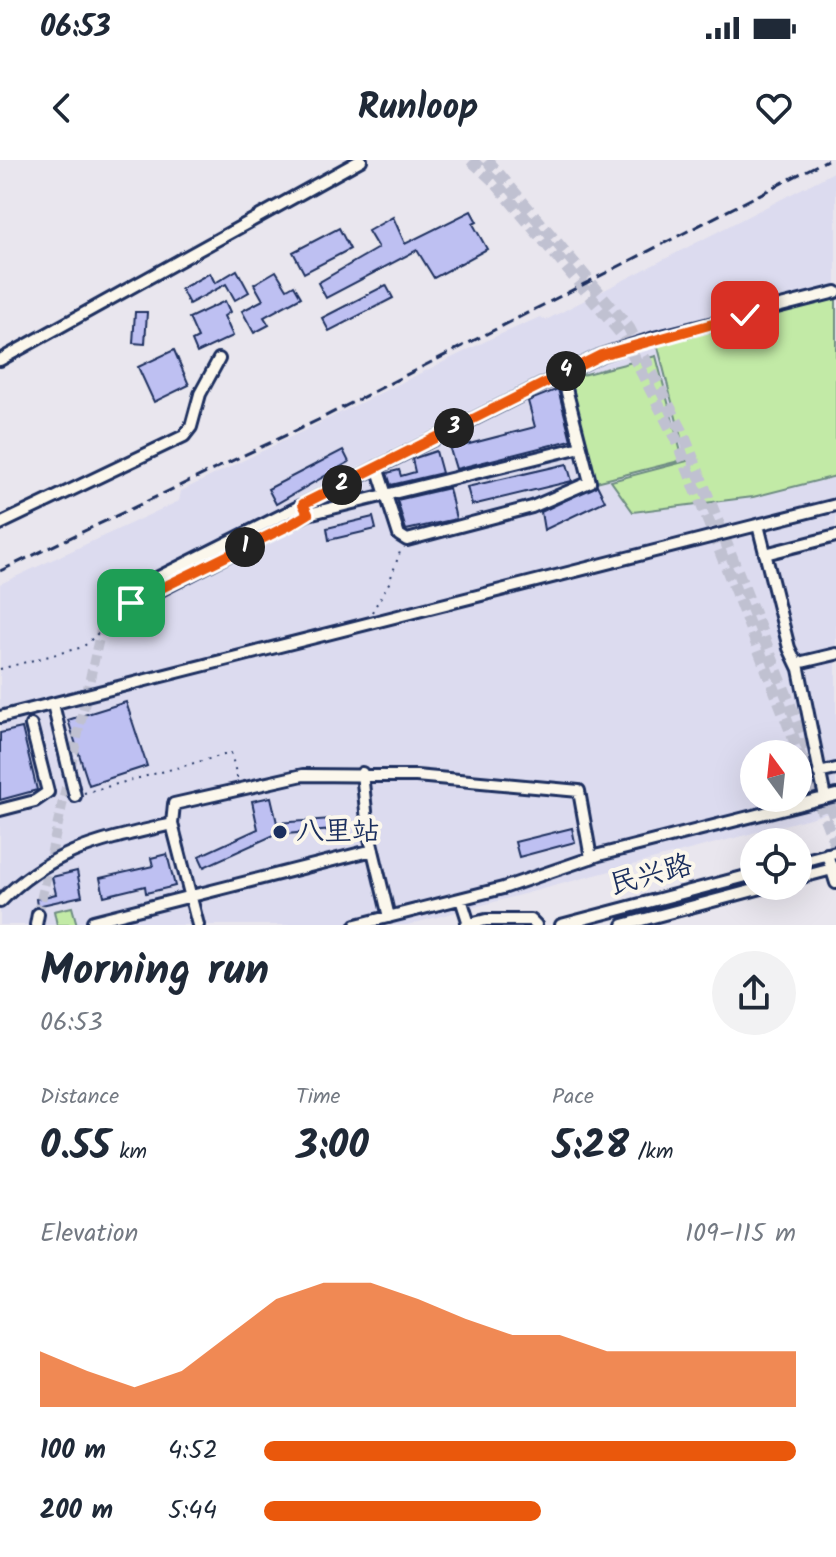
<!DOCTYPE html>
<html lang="en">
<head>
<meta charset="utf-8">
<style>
	body { margin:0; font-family:Kalam,"LXGW WenKai TC",sans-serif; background:#f2f2f3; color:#1f2937; height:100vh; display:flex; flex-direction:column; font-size:30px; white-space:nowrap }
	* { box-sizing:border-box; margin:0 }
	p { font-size:26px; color:#747a83 }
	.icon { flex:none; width:44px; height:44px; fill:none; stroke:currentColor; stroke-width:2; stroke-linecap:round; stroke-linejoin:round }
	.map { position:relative; height:765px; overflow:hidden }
	.drawer { display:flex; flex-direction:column; background:#fff; flex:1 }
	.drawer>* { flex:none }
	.needle { width:52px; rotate:345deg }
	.buttons { position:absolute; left:740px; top:580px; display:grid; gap:16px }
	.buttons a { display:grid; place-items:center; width:72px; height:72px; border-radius:50%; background:#fff; box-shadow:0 8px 32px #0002; font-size:40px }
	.pin { position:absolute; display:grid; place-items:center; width:68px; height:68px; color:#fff; margin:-34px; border-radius:16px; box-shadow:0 4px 12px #0006 }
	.km { position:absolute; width:40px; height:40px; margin:-20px; border-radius:50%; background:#222; color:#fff; font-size:22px; line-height:40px; text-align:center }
	.round { display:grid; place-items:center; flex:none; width:84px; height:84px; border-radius:42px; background:#f2f2f3 }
	.summary { display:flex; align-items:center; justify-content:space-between; height:136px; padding:0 40px }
	h1 { font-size:44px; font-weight:700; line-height:60px }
	.stats { display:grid; grid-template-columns:repeat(3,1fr); gap:12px; height:136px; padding:8px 40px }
	.stats div { display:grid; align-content:center }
	.stats b { font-size:40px; font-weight:700 }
	.stats small { font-size:22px; font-weight:400 }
	.stats p { font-size:22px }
	.chart { height:224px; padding:16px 40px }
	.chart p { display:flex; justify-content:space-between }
	.chart svg { width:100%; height:144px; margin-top:8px; fill:#ea580c; opacity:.7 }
	ul { padding:0 40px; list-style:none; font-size:26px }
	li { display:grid; grid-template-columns:128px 96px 1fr; align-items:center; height:60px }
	li i { height:20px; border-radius:10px; background:#ea580c }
	.status { display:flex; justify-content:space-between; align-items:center; height:56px; padding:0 40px; background:#fff; direction:ltr }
	.status svg { height:22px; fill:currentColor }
	header { display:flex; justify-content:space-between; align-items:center; height:104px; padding:0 40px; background:#fff; font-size:36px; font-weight:700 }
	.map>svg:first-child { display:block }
</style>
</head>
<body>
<div class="status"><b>06:53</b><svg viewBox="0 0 49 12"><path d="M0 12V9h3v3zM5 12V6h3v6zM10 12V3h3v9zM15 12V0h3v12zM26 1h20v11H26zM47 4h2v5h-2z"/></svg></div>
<header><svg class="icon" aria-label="back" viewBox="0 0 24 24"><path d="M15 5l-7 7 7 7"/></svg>Runloop<svg class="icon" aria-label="heart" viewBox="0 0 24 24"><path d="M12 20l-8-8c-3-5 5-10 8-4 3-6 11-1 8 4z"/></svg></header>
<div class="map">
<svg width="836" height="765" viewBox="0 0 836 765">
	<rect width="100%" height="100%" fill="#e9e6ee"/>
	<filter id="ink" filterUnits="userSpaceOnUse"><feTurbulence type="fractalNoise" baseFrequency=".0125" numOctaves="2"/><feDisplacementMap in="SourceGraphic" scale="16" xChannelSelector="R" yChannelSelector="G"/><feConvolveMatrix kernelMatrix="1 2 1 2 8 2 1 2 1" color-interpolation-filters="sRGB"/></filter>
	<g filter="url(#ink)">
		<path fill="#dcdbef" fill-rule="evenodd" d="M836,11v640l-429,114h-407v-341l179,-83 2,-10 311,-153 48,-21 6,3zM754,594h44v44h-44z"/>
		<path fill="#c2eaa6" stroke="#6e8c82" stroke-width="2" d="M836,138v178l-83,21 -120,15 -22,-31 76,-20 -30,-118z
			M656,196l27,104 -87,22 -26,-104z
			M72,747l5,18h-20l-3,-14z"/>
		<path fill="#bec0f2" stroke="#1b2f5e" stroke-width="2" d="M471,51l6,11 -4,2 14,25 -53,29 -17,-28 -91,48 -8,-15 60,-35 -10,-17 25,-14 12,27z
			M339,68l11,21 -46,24 -11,-21z
			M237,110l12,22 -14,8 -9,-16 -37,20 -8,-15 29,-16 5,10z
			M276,111l11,18 7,-4 7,12 -37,20 5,8 -15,8 -12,-22 21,-11 -9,-16z
			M386,125l7,13 -64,33 -7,-13z
			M225,141l5,11 -6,4 9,20 -36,17 -5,-12 6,-3 -9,-20z
			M135,152h12l-2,32 -12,-1z
			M174,190l15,35 -35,17 -16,-35z
			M558,229l13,51 -115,29 -6,-20 85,-22 -7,-26z
			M343,290l6,12 -73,42 -8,-15z
			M436,291l6,22 -51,12 -4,-12 12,-3 2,6 14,-4 -3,-13z
			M567,304l5,17 -100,24 -5,-18z
			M597,325l8,16 -61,29 -3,-18z
			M449,328l7,31 -50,11 -9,-30z
			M373,357l3,12 -47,11 -2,-12z
			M126,542l21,64 -58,19 -21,-65z
			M22,568l15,62 -37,10v-67z
			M271,637l6,26 68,-5v11l-71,6 -70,32 -5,-11 59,-27 -6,-28z
			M572,668l3,14 -56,15 -4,-15z
			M167,694l8,32 -29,7 -1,-7 -41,10 -4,-18 53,-12 -2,-8z
			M77,711l5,25 -45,10 -1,-7 20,-5 -4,-17z"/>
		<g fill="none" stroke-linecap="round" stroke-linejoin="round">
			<path stroke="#c0c1d1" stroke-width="10" stroke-dasharray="10 5" stroke-linecap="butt" d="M38,754l65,-294 16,-21 24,-14"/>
			<path stroke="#c0c1d1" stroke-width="12" stroke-dasharray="12 6" stroke-linecap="butt" d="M471,0l24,22 128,154 53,103 160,407
				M487,0l142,168 53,103 154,390"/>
			<defs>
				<path id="minor" d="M0,200l361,-200
					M377,307l22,68 8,5 125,-33 58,-25 -28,-109
					M0,364l184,-88 7,-9 9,-33 19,-35
					M758,365l31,123 10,21 26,129
					M765,394l71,-18
					M143,425l458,-230 53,-17 182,-46
					M126,448l182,-94 273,-67
					M798,503l38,-9
					M53,544l22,92
					M0,557l836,-212
					M362,613l6,57 21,87
					M819,613l17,-4
					M0,650l35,-9 13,-9 -17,-67
					M827,694l9,29
					M798,702l38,-10
					M798,718l38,-10
					M461,739l8,25
					M0,742c51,-53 104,-62 172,-78
					M93,761l280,-71
					M36,765l2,-11
					M198,765l-26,-101 2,-20 129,-29 113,1 163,15 12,67
					M356,765l147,-37 96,-33 237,-60
					M466,765l20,-5h45l5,5
					M561,765l193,-51
					M623,765l146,-39"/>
			</defs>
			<use href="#minor" stroke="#1b2f5e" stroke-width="16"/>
			<path stroke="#1b2f5e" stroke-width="2" stroke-dasharray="2 6" stroke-linecap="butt" d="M372,452l17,-29 12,-34
				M0,509l83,-22 36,-33
				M84,633l147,-40 7,28"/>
			<use href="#minor" stroke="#fbf7ec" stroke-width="10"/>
			<path stroke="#1b2f5e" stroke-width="3" stroke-dasharray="12 6" stroke-linecap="butt" d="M0,411l318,-151 509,-260"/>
		</g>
	</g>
	<g fill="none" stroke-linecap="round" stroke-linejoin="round" filter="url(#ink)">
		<defs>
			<path id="route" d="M131,443l159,-78 18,-11 -5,-10 298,-149 144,-40"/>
		</defs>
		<use href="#route" stroke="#fff" stroke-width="16"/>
		<use href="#route" stroke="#ea580c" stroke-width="10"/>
	</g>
	<circle fill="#1b2f5e" stroke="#fbf7ec" stroke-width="3" cx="280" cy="672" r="8"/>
	<g text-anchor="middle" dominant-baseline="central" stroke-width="8" stroke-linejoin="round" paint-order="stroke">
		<g font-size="28" fill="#1b2f5e" stroke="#fbf7ec" text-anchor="start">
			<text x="296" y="672">八里站</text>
		</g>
		<g font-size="28" fill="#1b2f5e" stroke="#fbf7ec">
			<text transform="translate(651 716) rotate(-15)">民兴路</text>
		</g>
	</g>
</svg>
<div class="buttons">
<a><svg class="needle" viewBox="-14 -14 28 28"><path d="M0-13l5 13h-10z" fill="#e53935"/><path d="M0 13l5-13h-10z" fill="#747a83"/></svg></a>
<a><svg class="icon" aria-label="locate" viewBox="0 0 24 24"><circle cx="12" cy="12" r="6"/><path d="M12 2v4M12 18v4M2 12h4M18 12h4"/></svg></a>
</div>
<div class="pin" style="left:131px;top:443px;background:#1e9e55"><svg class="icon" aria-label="arrive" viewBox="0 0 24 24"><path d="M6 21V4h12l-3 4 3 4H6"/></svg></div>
<div class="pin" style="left:745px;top:155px;background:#d93025"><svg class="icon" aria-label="check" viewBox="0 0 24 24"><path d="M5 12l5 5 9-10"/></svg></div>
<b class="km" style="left:245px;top:387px">1</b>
<b class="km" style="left:342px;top:325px">2</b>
<b class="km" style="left:454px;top:268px">3</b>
<b class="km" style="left:566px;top:211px">4</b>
</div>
<section class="drawer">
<div class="summary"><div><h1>Morning run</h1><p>06:53</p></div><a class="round"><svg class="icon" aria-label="share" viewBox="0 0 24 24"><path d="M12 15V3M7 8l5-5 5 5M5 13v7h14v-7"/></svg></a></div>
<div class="stats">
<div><p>Distance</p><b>0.55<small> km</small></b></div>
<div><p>Time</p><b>3:00</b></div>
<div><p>Pace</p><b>5:28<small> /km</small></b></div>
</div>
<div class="chart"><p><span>Elevation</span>109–115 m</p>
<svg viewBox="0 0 160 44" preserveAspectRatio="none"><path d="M0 44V27L10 33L20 38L30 33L40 22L50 11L60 6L70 6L80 11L90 17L100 22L110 22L120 27L130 27L140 27L150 27L160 27V44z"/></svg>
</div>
<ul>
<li><b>100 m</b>4:52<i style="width:100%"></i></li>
<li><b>200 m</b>5:44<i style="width:52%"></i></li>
</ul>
</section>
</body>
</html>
